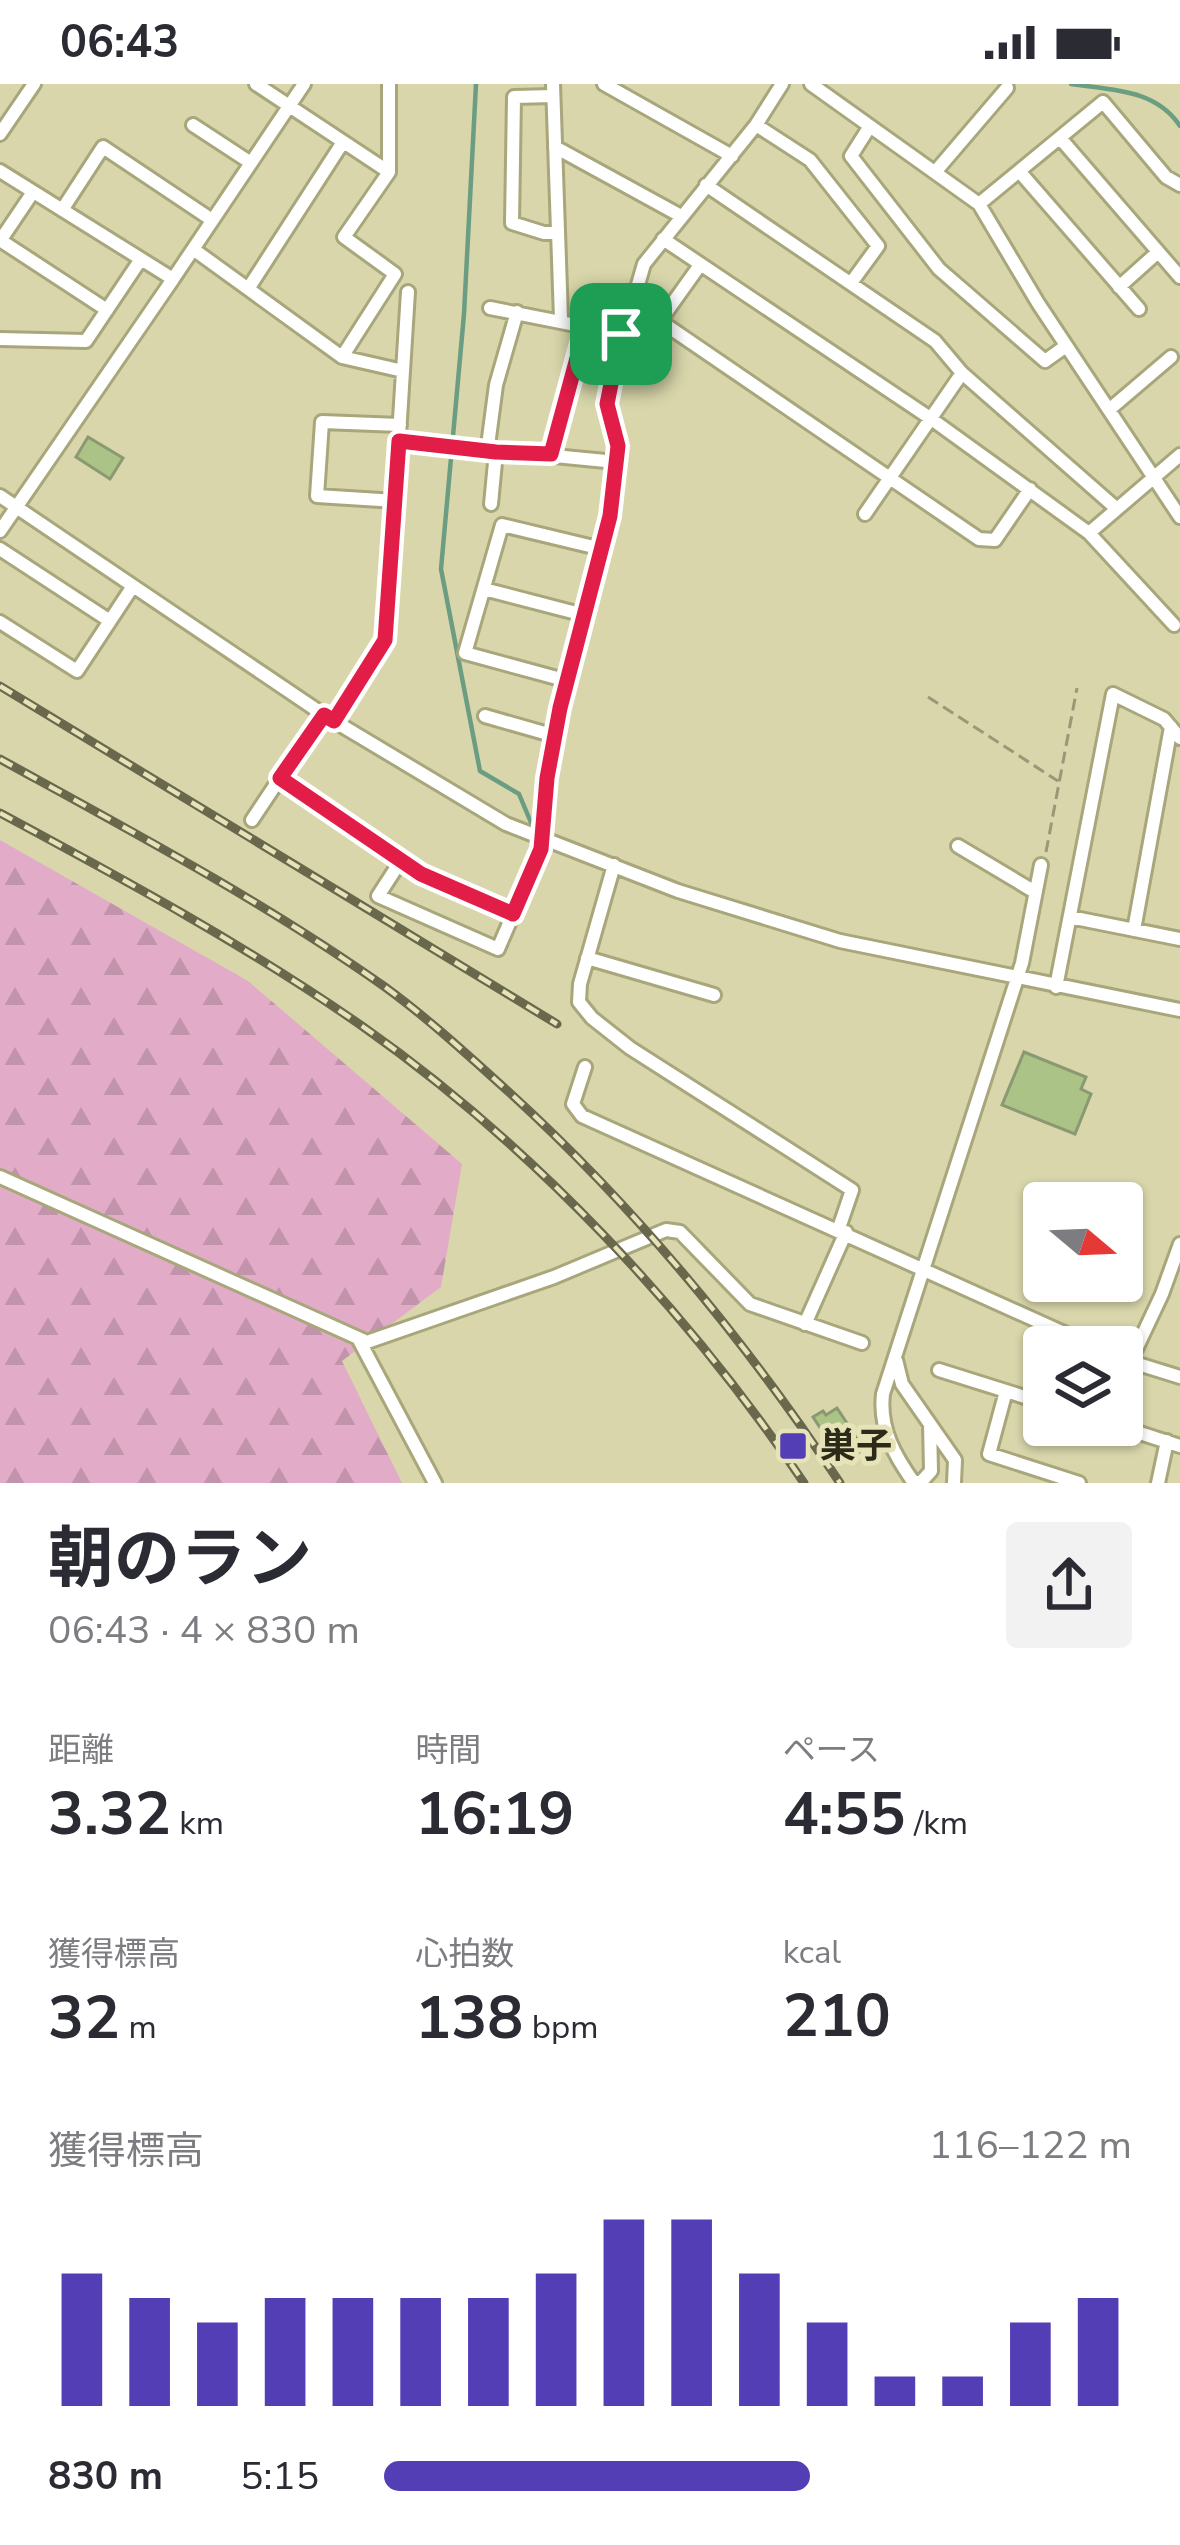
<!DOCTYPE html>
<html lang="ja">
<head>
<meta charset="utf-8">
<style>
	body { margin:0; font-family:"Nunito Sans","Noto Sans JP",sans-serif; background:#f2f2f3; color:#2b2b33; height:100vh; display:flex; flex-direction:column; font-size:45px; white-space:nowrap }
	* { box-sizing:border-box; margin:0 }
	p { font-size:39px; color:#7c7c81 }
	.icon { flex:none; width:66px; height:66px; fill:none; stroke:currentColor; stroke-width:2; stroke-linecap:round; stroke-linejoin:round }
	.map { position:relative; height:1399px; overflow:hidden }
	.side { display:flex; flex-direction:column; background:#fff; flex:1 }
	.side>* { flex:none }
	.needle { width:78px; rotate:109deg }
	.controls { position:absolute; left:1023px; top:1098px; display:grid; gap:24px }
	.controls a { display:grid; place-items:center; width:120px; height:120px; border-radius:12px; background:#fff; box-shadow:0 3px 9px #0004; font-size:60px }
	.pin { position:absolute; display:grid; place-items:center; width:102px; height:102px; color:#fff; margin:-51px; border-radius:24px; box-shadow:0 6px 18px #0006 }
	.round { display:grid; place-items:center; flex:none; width:126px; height:126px; border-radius:12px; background:#f2f2f3 }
	.headline { display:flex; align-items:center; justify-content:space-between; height:204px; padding:0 48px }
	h1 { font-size:66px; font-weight:700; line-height:90px }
	.metrics { display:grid; grid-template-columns:repeat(3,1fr); gap:18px; height:204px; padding:12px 48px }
	.metrics div { display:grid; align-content:center }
	.metrics b { font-size:60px; font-weight:700 }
	.metrics small { font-size:33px; font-weight:400 }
	.metrics p { font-size:33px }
	.chart { height:336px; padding:24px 48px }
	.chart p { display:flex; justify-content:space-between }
	.chart svg { width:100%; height:216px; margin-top:12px; stroke:#543eb6; stroke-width:6 }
	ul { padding:0 48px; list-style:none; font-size:39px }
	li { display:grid; grid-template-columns:192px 144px 1fr; align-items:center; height:90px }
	li i { height:30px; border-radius:15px; background:#543eb6 }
	.status { display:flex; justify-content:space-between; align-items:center; height:84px; padding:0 60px; background:#fff; direction:ltr }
	.status svg { height:33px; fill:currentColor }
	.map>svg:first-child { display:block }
</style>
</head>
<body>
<div class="status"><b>06:43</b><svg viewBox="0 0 49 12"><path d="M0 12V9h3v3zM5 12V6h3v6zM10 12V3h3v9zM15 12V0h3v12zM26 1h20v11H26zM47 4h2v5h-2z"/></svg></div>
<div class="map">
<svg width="1180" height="1399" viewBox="0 0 1180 1399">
	<defs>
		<pattern id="forest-firs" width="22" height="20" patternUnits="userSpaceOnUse" patternTransform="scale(3)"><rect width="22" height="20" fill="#e2acc9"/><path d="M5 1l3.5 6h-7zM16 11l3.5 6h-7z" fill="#c294ac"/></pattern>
	</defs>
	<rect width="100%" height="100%" fill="#d8d6aa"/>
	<path fill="url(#forest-firs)" d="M0,756l248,141 214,183 -21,123 -99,74 60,122h-402z"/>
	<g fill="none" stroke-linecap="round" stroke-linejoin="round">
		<path stroke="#6b9d82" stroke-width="4.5" d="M476,0l-12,230 -23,255 39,202 39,23 13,31
			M1071,0c41,6 85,5 109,42"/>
	</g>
	<path fill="#acc387" stroke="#8a9972" stroke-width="3" d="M88,353l35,21 -13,21 -34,-22z
		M1024,968l62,25 -5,12 10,5 -16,40 -73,-29z
		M837,1324l27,41 -14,9 -7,-11 -7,5 -23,-35 10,-6 3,4z"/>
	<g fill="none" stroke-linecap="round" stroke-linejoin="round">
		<defs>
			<path id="minor" d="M256,0l133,88
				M553,0l8,235
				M604,0l128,72
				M811,0l168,120 59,99 142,214
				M553,12l-39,1 -2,126 32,10h14
				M193,41l58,38
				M756,41l54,35 68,86 -27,37
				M870,42l-19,30 88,113 106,92 21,-15
				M0,50l34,-50
				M1060,54l120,139
				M555,63l126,69
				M0,87l173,108 131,-195
				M936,87l71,-83
				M1019,87l120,138
				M706,101l229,156 27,32 155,136
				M979,120l124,-102 63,75 14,8
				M62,126l41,-63 109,73
				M663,155l267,179 159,115 91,-78
				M0,156l107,70
				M0,157l33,-49
				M193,165l149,108
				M700,181l-40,56 319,218 16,1 35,-51
				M1119,203l39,-35
				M248,205l95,-147
				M490,224l131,26
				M0,255l86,2 55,-82
				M403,287l5,-79
				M1110,325l61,-52
				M489,354l7,-53 21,-73
				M399,357l217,21
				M551,370l36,-129
				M0,412l324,219 182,109 172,67 162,50 340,69
				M396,417l-79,-5 5,-74 78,3
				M491,420l5,-52
				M865,430l97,-141
				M0,447l173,-252
				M1089,449l85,92
				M0,465l110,72
				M484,505l100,26
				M0,538l77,49 56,-85
				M568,597l-103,-28 37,-128 100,24
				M324,631l-44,63 141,97 92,39
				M485,632l70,20
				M334,637l45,-71 8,-22 16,-257 -61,-14 53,-83 -51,-37 45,-65v-88
				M252,736l28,-42
				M958,762l77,46
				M400,778l-22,34 120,53 43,-100 6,-71 13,-70 50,-192 8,-70 -11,-41 1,-17 36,-124 112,-139 26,-41
				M614,781l-34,119 -1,18 13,16 38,30 222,142 -13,38
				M1070,833l110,22
				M1134,846l37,-203
				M587,874l127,37
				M1056,903l57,-293 51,25 16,19
				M585,983l-12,37 9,12 513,231
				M0,1093l367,165 187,-65 112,-47 14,2 70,72 112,39
				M805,1240l41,-92
				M359,1256l76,143
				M1122,1275l58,18
				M896,1276l6,24 53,76 -1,23
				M939,1286l105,33
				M1122,1295l40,-85 18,-50
				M1006,1307l-17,63 90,29
				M1115,1341l65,21
				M913,1398h8l10,-11 -1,-47
				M914,1399c-19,-27 -35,-54 -31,-89l139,-431 19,-98
				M1158,1399l9,-42"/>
		</defs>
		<use href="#minor" stroke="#a8a67b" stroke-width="18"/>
		<path stroke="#9a9876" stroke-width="3" stroke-dasharray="12 6" stroke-linecap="butt" d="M928,613l130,84
			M1046,768l31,-164"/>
		<use href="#minor" stroke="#fff" stroke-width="12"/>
		<defs>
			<path id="rail" d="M0,602l557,338
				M0,675c131,72 263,142 385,228 44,32 85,70 125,106 127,116 235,247 330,390
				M0,729c123,66 247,133 362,213 170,119 326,285 442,457"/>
		</defs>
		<use href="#rail" stroke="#69684d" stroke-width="9"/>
		<use href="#rail" stroke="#e5e3b7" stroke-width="4.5" stroke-dasharray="14" stroke-linecap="butt"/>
	</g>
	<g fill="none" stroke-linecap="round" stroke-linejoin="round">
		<defs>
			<path id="route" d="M586,241l35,9 -14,70 11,42 -8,70 -50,192 -13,70 -6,71 -28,65 -92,-40 -141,-96 44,-63 10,6 51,-81 14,-199 97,11 55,2z"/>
		</defs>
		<use href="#route" stroke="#fff" stroke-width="24"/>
		<use href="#route" stroke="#e11d48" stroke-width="15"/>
	</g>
	<rect fill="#543eb6" stroke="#e5e3b7" stroke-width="4.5" x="778" y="1347" width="30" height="30" rx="6"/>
	<g text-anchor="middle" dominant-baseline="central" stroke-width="10" stroke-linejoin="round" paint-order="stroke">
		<g font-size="36" font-weight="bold" fill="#2c2b1a" stroke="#e5e3b7" text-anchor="start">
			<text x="820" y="1362">巣子</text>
		</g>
	</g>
</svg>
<div class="controls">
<a><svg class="needle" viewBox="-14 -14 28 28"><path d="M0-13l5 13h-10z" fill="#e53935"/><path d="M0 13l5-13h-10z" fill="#7c7c81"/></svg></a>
<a><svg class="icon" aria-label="layers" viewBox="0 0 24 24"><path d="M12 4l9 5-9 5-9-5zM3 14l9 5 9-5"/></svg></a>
</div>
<div class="pin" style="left:621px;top:250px;background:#1e9e55"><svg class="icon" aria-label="arrive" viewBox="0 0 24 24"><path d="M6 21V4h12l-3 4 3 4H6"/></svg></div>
</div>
<section class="side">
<div class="headline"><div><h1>朝のラン</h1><p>06:43 · 4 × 830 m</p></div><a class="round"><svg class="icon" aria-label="share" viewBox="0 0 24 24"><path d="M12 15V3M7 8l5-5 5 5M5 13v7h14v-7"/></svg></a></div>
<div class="metrics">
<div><p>距離</p><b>3.32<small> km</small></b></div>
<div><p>時間</p><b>16:19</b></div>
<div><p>ペース</p><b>4:55<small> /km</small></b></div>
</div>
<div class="metrics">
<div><p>獲得標高</p><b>32<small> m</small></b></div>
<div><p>心拍数</p><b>138<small> bpm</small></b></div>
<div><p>kcal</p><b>210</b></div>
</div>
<div class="chart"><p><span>獲得標高</span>116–122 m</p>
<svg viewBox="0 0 160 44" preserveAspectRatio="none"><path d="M5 44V17M15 44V22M25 44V27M35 44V22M45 44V22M55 44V22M65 44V22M75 44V17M85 44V6M95 44V6M105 44V17M115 44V27M125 44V38M135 44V38M145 44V27M155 44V22"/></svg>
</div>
<ul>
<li><b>830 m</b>5:15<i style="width:57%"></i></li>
</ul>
</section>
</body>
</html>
